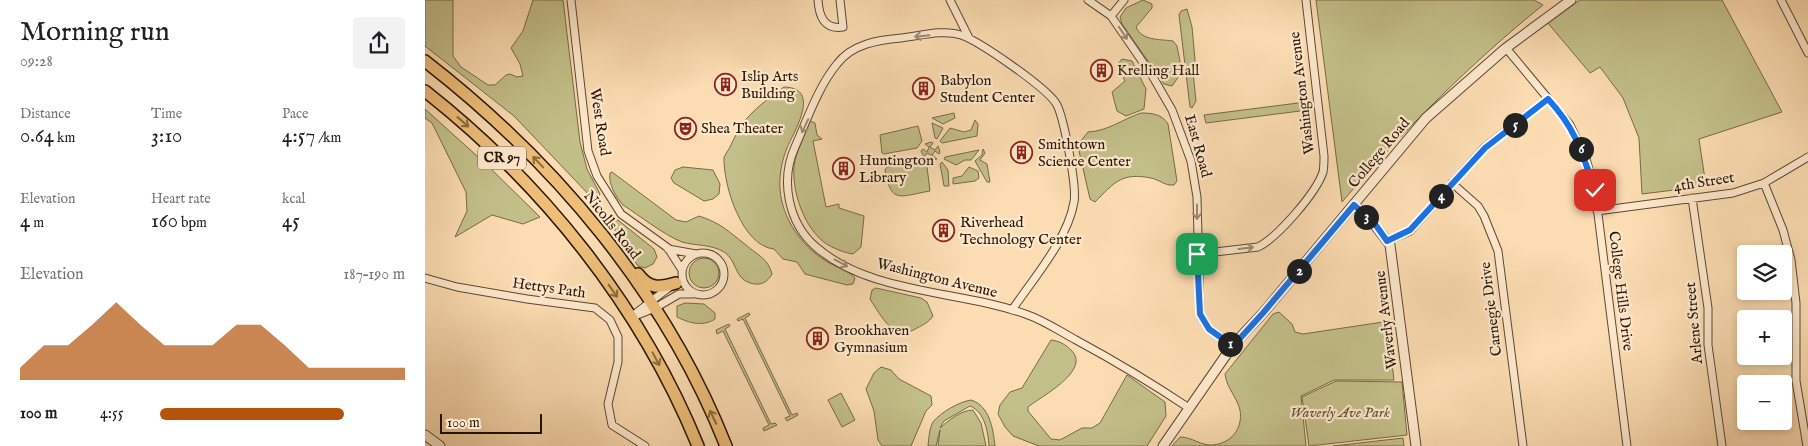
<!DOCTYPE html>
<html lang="en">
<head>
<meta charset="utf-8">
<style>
	body { margin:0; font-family:"IM FELL English",serif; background:#f2f2f2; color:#202124; height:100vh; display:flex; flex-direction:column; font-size:19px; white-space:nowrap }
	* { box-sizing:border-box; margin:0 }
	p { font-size:16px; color:#757577 }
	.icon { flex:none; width:28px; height:28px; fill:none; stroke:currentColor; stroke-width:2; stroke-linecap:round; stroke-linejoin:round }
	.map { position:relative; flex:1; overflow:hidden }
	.sheet { display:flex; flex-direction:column; background:#fff; width:425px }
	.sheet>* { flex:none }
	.fabs { position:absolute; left:1312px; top:245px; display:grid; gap:10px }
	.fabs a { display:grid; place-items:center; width:55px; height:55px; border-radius:5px; background:#fff; box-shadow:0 2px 8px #0003; font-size:25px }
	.scale { position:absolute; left:15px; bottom:12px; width:102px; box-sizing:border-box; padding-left:5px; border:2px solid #281605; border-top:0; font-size:14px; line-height:18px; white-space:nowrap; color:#281605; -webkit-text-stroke:4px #fde8cd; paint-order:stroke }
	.pin { position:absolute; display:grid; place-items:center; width:42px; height:42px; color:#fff; margin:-21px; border-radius:10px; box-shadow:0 2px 8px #0006 }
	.km { position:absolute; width:25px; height:25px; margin:-12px; border-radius:50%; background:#222; color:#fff; font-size:14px; line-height:25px; text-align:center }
	.round { display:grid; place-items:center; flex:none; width:52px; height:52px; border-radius:5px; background:#f2f2f2 }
	.summary { display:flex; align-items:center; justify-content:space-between; height:85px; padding:0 20px }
	h1 { font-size:28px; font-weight:600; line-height:38px }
	.metrics { display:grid; grid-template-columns:repeat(3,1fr); gap:8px; height:85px; padding:5px 20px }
	.metrics div { display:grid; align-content:center }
	.metrics b { font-size:21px; font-weight:600 }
	.metrics small { font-size:14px; font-weight:400 }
	.metrics p { font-size:14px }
	.chart { height:140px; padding:10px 20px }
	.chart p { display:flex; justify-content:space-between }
	.chart svg { width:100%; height:90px; margin-top:5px; fill:#b45309; opacity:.7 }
	ul { padding:0 20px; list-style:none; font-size:16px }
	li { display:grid; grid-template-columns:80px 60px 1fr; align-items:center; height:38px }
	li i { height:12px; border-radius:6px; background:#b45309 }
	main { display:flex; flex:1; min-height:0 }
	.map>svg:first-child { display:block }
</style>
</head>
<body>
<main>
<section class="sheet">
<div class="summary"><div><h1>Morning run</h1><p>09:28</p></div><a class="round"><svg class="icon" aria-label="share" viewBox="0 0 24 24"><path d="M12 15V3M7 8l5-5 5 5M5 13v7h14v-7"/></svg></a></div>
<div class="metrics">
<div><p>Distance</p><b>0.64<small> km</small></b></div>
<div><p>Time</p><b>3:10</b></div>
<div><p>Pace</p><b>4:57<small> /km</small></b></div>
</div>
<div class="metrics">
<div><p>Elevation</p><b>4<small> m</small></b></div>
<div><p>Heart rate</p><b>160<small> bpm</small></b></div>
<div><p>kcal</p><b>45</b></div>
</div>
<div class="chart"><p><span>Elevation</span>187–190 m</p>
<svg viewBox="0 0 160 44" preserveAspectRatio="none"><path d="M0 44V38L10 27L20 27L30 17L40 6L50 17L60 27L70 27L80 27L90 17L100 17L110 27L120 38L130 38L140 38L150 38L160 38V44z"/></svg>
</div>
<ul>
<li><b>100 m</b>4:55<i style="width:75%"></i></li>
</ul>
</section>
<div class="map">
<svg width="1383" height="446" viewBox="0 0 1383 446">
	<rect width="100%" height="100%" fill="#fcdcb2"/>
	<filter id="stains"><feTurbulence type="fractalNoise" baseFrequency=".004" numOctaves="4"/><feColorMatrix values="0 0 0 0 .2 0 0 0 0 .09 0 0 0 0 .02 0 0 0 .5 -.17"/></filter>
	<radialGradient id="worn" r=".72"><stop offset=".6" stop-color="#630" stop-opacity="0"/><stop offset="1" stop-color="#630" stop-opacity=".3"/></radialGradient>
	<path fill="#c3bf89" stroke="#766a47" d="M0,0h28v56l8,11 27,18h7l11,-10 4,-1 7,3 6,-1 -3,-12 -9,-16 12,-17 10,-31h30l17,142 7,27 13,25 -3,5h-4l-79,-83 -89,-70z
		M718,0l9,4v4l-16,19c6,14 23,12 37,14l4,5 5,26 -10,14 -8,-2 -42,-60 -2,-7 6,-9z
		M891,0h218l9,5c-71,57 -142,128 -201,197z
		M1155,0h142l60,112 -83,27 7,47 -64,8 -3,-56 -16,-40 -23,-31 -10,6 -43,-51z
		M762,9l5,18 3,33 -2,12 3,29 -4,7 -2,-1 -11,-92 2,-4z
		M697,59l10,2 14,28 -2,20 -18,7 -9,-5 -5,-19 13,-11 -4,-8 2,-3 -5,-6z
		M359,87c38,1 10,44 3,61 -5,12 -8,27 -7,41 2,29 21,57 46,72 9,6 21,8 29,17l-2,6 -6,1 -42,-11 -8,-12 -14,-3 -9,-10c-32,-3 -51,-64 -50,-92 8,-11 11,-24 19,-34 11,-14 26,-25 41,-36z
		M881,102l3,2 -1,6 -102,13 -2,-8z
		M0,109l62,56 53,52 -17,7 -31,-9 -37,22 12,-26 -1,-19 -34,-69 -7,-5z
		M529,113l1,5 -12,6 -11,-6z
		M716,113c11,0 21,1 27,11l9,57 -3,4c-9,1 -14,-5 -23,-7 -30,-6 -37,5 -56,24l-5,-3 -11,-48 1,-9 8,-10c20,-1 35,-13 53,-19z
		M550,120l3,4 -1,12 -35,7 -2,-2 10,-13 14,4 7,-2z
		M385,121l5,2 2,12 5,4 -9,2 13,66 13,-3v4l25,8 -3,31 -8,7c-7,-1 -15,-4 -21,-7 -27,-12 -43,-60 -37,-87 4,-13 10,-27 15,-39z
		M507,123l11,5 -6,11 -2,-1z
		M493,126l4,15 -5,7 -33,6 -2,-1 -2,-18z
		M506,142l2,1 -3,4 5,3 3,-4 2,6 -1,2 -4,-3 -3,4 5,4 -7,2 1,-6 -4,-2 -3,4 -3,-6 2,-2 4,3 2,-5 -4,-3z
		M558,149l2,4 -5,7 7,4 3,18h-3l-12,-21 7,-6z
		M554,150l-8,10h-6l-9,5 -12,-6 1,-2z
		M494,162l8,5 3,24c-30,5 -39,14 -45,-21l2,-3z
		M517,162l6,8 1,16h-5l-4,-22z
		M258,167l30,3 7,14 -1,10 -6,5 -9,2 -30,-18 -3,-5 4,-8z
		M544,167l9,4 1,7 -4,3 -22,3v-6l9,-2z
		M187,172l64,48 10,2 13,-6c22,7 30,16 47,29 11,10 22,13 26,29 -5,9 -12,12 -22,9 -16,-5 -13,-23 -26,-31 -13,-8 -28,-6 -42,-10 -18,-7 -42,-26 -59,-37 -7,-7 -15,-22 -13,-32z
		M193,220l36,29 3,8 -4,7 -8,4 -7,-2 -23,-35v-10z
		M264 273a15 15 0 1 1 30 0a15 15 0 1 1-30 0Z
		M451,288l45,10 6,4 6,14c-4,6 -10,9 -16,12 -23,15 -36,-12 -47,-29l2,-9z
		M260,303l19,1 11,9v6c-12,8 -26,4 -38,-2v-11z
		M854,312l13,12 3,8 8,2 80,-12 4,2 7,56h-60l-33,16 5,50h-134l8,-9c12,0 21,9 33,8 19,-2 30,-17 27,-35 -3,-13 -13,-21 -15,-36l48,-60z
		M324,313l1,2 -5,3 47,97 5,-2 1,2 -11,6 -2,-3 5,-2 -47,-97 -5,2 -1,-2z
		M304,324l1,2 -5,3 46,95 4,-1 2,2 -13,6 -1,-3 6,-3 -46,-94 -6,3 -1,-4z
		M626,340c8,1 14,4 20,10 21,20 -29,46 -43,57v4l23,28 9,1 22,-12h10l8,-5 27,-48 38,27 1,14 -19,30h-108l-26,-10 -8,-9 -7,-13 2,-9 10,-13 12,-4z
		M456,367l10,3 8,9 32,17 1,9 -6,6 -15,35h-29l-4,-6 -4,-29 -8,-22 8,-16z
		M911,381l66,1 5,53 -98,11 -7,-49z
		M416,393l14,27 -13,7 -14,-27z
		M546,400c19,6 22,29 24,46h-6c-1,-14 -4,-34 -19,-40l-26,15 -4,7c8,-7 21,-18 33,-18l8,13 5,23h-48l2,-16 -4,16h-8c1,-8 1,-17 5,-24 8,-10 26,-20 38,-22z
		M978,438l1,8h-71z"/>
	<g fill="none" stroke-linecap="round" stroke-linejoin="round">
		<defs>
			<path id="minor" d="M146,0l17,151 9,25 24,38 47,34 14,22
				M393,0c1,16 6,30 25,27l-3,-27
				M525,0l19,38
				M663,0l23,16 42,61 19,33 6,16 13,35 6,36 3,117 9,15 24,16
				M1356,0l27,53
				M686,16l13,-16
				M1081,48l64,77 16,34 9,31 32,256
				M1027,183l26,23 6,10 14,35 25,195
				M1339,183l19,47 8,30 5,43v78l11,65
				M1267,198l16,110v37l14,101
				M1172,211l136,-18 31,-10 44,-26
				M962,241l23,-10 75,-84 63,-48
				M243,249l28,5
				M257 274a21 21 0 1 1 42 0a21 21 0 1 1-42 0Z
				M773,254l60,-7c20,-10 58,-54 65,-75 1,-5 1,-11 1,-16l-18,-156
				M0,278l32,9 70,12 68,9 15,12 8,17v25l-10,42 4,21 33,21
				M587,310c21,-31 56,-71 62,-108 3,-15 -10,-83 -17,-97 -8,-16 -78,-64 -96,-70 -17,-6 -42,1 -60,3 -23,2 -49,6 -64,26 -19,23 -30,56 -42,83 -15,33 -7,76 21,100 55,48 146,43 212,68 17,6 33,17 48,25 39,21 77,44 113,68
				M211,313l35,-27
				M207,317l23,-9 24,-14h14"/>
			<path id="tertiary" d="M929,205l20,19 16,21 26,201
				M0,435l15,11
				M738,446l70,-101 30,-32 163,-195 80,-70 65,-48"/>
			<path id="trunk" d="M0,61c130,101 240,231 301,385
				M0,91c118,93 216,215 273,355
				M213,274c11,15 21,14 38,9"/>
		</defs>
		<use href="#minor" stroke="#5d4830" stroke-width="9"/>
		<use href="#tertiary" stroke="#5d4830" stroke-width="11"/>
		<use href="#trunk" stroke="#281605" stroke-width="14"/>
		<use href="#minor" stroke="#fde8cd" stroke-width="7"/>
		<use href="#tertiary" stroke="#fde8cd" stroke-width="9"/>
		<use href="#trunk" stroke="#eebe79" stroke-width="11"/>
	</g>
	<defs><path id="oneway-shaft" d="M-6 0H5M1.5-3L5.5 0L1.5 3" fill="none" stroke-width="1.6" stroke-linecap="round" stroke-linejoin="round" transform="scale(1.25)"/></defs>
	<g stroke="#9d8a73">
		<use href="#oneway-shaft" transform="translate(698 33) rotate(56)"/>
		<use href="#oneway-shaft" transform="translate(497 36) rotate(174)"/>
		<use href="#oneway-shaft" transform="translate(380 126) rotate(115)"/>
		<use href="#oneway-shaft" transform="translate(772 212) rotate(90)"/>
		<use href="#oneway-shaft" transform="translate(821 248) rotate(-7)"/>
		<use href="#oneway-shaft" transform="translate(416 263) rotate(28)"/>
	</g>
	<g stroke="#8b6a3f">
		<use href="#oneway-shaft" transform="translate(38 122) rotate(41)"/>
		<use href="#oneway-shaft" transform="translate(113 162) rotate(-134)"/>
		<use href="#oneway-shaft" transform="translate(188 291) rotate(55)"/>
		<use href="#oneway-shaft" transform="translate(231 359) rotate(62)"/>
		<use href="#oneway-shaft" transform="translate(288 417) rotate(-115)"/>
	</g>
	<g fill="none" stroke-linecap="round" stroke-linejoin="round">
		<defs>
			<path id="route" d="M772,254l3,60 9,15 24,17 30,-33 91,-108 21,19 12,17 23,-11 75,-82 63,-49c28,30 34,54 47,91"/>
		</defs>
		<use href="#route" stroke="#fff" stroke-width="10"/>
		<use href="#route" stroke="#1a73e8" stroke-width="6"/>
	</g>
	<defs>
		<symbol id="building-ring" viewBox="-11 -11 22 22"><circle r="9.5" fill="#fde8cd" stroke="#8f2418" stroke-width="1.5"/><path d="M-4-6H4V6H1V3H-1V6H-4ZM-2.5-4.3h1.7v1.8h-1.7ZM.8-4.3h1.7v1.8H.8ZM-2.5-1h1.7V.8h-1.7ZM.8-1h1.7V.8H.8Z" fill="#8f2418"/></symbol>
		<symbol id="theatre-ring" viewBox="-11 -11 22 22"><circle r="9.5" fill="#fde8cd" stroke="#8f2418" stroke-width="1.5"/><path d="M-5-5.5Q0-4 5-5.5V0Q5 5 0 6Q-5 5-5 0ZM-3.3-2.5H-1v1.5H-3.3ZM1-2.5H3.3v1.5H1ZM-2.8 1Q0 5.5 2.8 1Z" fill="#8f2418"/></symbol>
	</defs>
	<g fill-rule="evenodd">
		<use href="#building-ring" x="664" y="58" width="25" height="25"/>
		<use href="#building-ring" x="288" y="72" width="25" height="25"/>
		<use href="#building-ring" x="486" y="76" width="25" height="25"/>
		<use href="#theatre-ring" x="248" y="116" width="25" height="25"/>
		<use href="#building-ring" x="584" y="140" width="25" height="25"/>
		<use href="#building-ring" x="406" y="156" width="25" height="25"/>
		<use href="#building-ring" x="506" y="218" width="25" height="25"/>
		<use href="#building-ring" x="380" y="326" width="25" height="25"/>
	</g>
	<g text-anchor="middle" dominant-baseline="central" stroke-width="4.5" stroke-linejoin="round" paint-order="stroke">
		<rect fill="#fde8cd" stroke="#685541" stroke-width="1" x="53" y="146.5" width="48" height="23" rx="4"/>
		<g font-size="14" font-weight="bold" fill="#281605">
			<text x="77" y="158">CR 97</text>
		</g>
		<g font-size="15" fill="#281605" stroke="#fde8cd" text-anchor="start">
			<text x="692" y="70">Krelling Hall</text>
			<text x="316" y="76">Islip Arts<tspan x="316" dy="17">Building</tspan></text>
			<text x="515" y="80">Babylon<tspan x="515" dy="17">Student Center</tspan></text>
			<text x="276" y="128">Shea Theater</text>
			<text x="613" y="144">Smithtown<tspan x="613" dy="17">Science Center</tspan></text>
			<text x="434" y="160">Huntington<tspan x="434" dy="17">Library</tspan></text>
			<text x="535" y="222">Riverhead<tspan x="535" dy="17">Technology Center</tspan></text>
			<text x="409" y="330">Brookhaven<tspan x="409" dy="17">Gymnasium</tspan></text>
		</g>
		<g font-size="15" fill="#281605" stroke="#fde8cd">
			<text transform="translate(877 93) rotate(-97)">Washington Avenue</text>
			<text transform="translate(175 122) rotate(81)">West Road</text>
			<text transform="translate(773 146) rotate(74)">East Road</text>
			<text transform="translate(954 153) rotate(-50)">College Road</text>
			<text transform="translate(1279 182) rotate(-9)">4th Street</text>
			<text transform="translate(187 225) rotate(52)">Nicolls Road</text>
			<text transform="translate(512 278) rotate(14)">Washington Avenue</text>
			<text transform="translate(124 288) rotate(8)">Hettys Path</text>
			<text transform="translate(1196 291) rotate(83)">College Hills Drive</text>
			<text transform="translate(1066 309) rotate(-97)">Carnegie Drive</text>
			<text transform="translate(961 320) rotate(-97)">Waverly Avenue</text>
			<text transform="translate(1269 323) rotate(-95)">Arlene Street</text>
		</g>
		<g font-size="15" font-style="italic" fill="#5e5133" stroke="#fde8cd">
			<text x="915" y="412">Waverly Ave Park</text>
		</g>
	</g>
	<rect width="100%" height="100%" filter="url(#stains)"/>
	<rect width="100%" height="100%" fill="url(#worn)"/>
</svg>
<div class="fabs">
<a><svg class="icon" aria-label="layers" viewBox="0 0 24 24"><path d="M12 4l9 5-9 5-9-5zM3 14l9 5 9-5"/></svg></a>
<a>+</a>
<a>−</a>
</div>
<div class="scale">100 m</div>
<div class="pin" style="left:772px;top:254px;background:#1e9e55"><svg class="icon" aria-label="arrive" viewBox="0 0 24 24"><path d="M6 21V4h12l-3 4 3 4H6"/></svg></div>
<div class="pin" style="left:1170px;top:190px;background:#d93025"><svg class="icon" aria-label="check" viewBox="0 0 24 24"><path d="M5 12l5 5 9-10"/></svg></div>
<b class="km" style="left:805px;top:344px">1</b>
<b class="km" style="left:874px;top:271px">2</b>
<b class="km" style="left:941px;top:217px">3</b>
<b class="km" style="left:1016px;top:196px">4</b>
<b class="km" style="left:1090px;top:125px">5</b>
<b class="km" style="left:1156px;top:149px">6</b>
</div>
</main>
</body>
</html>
